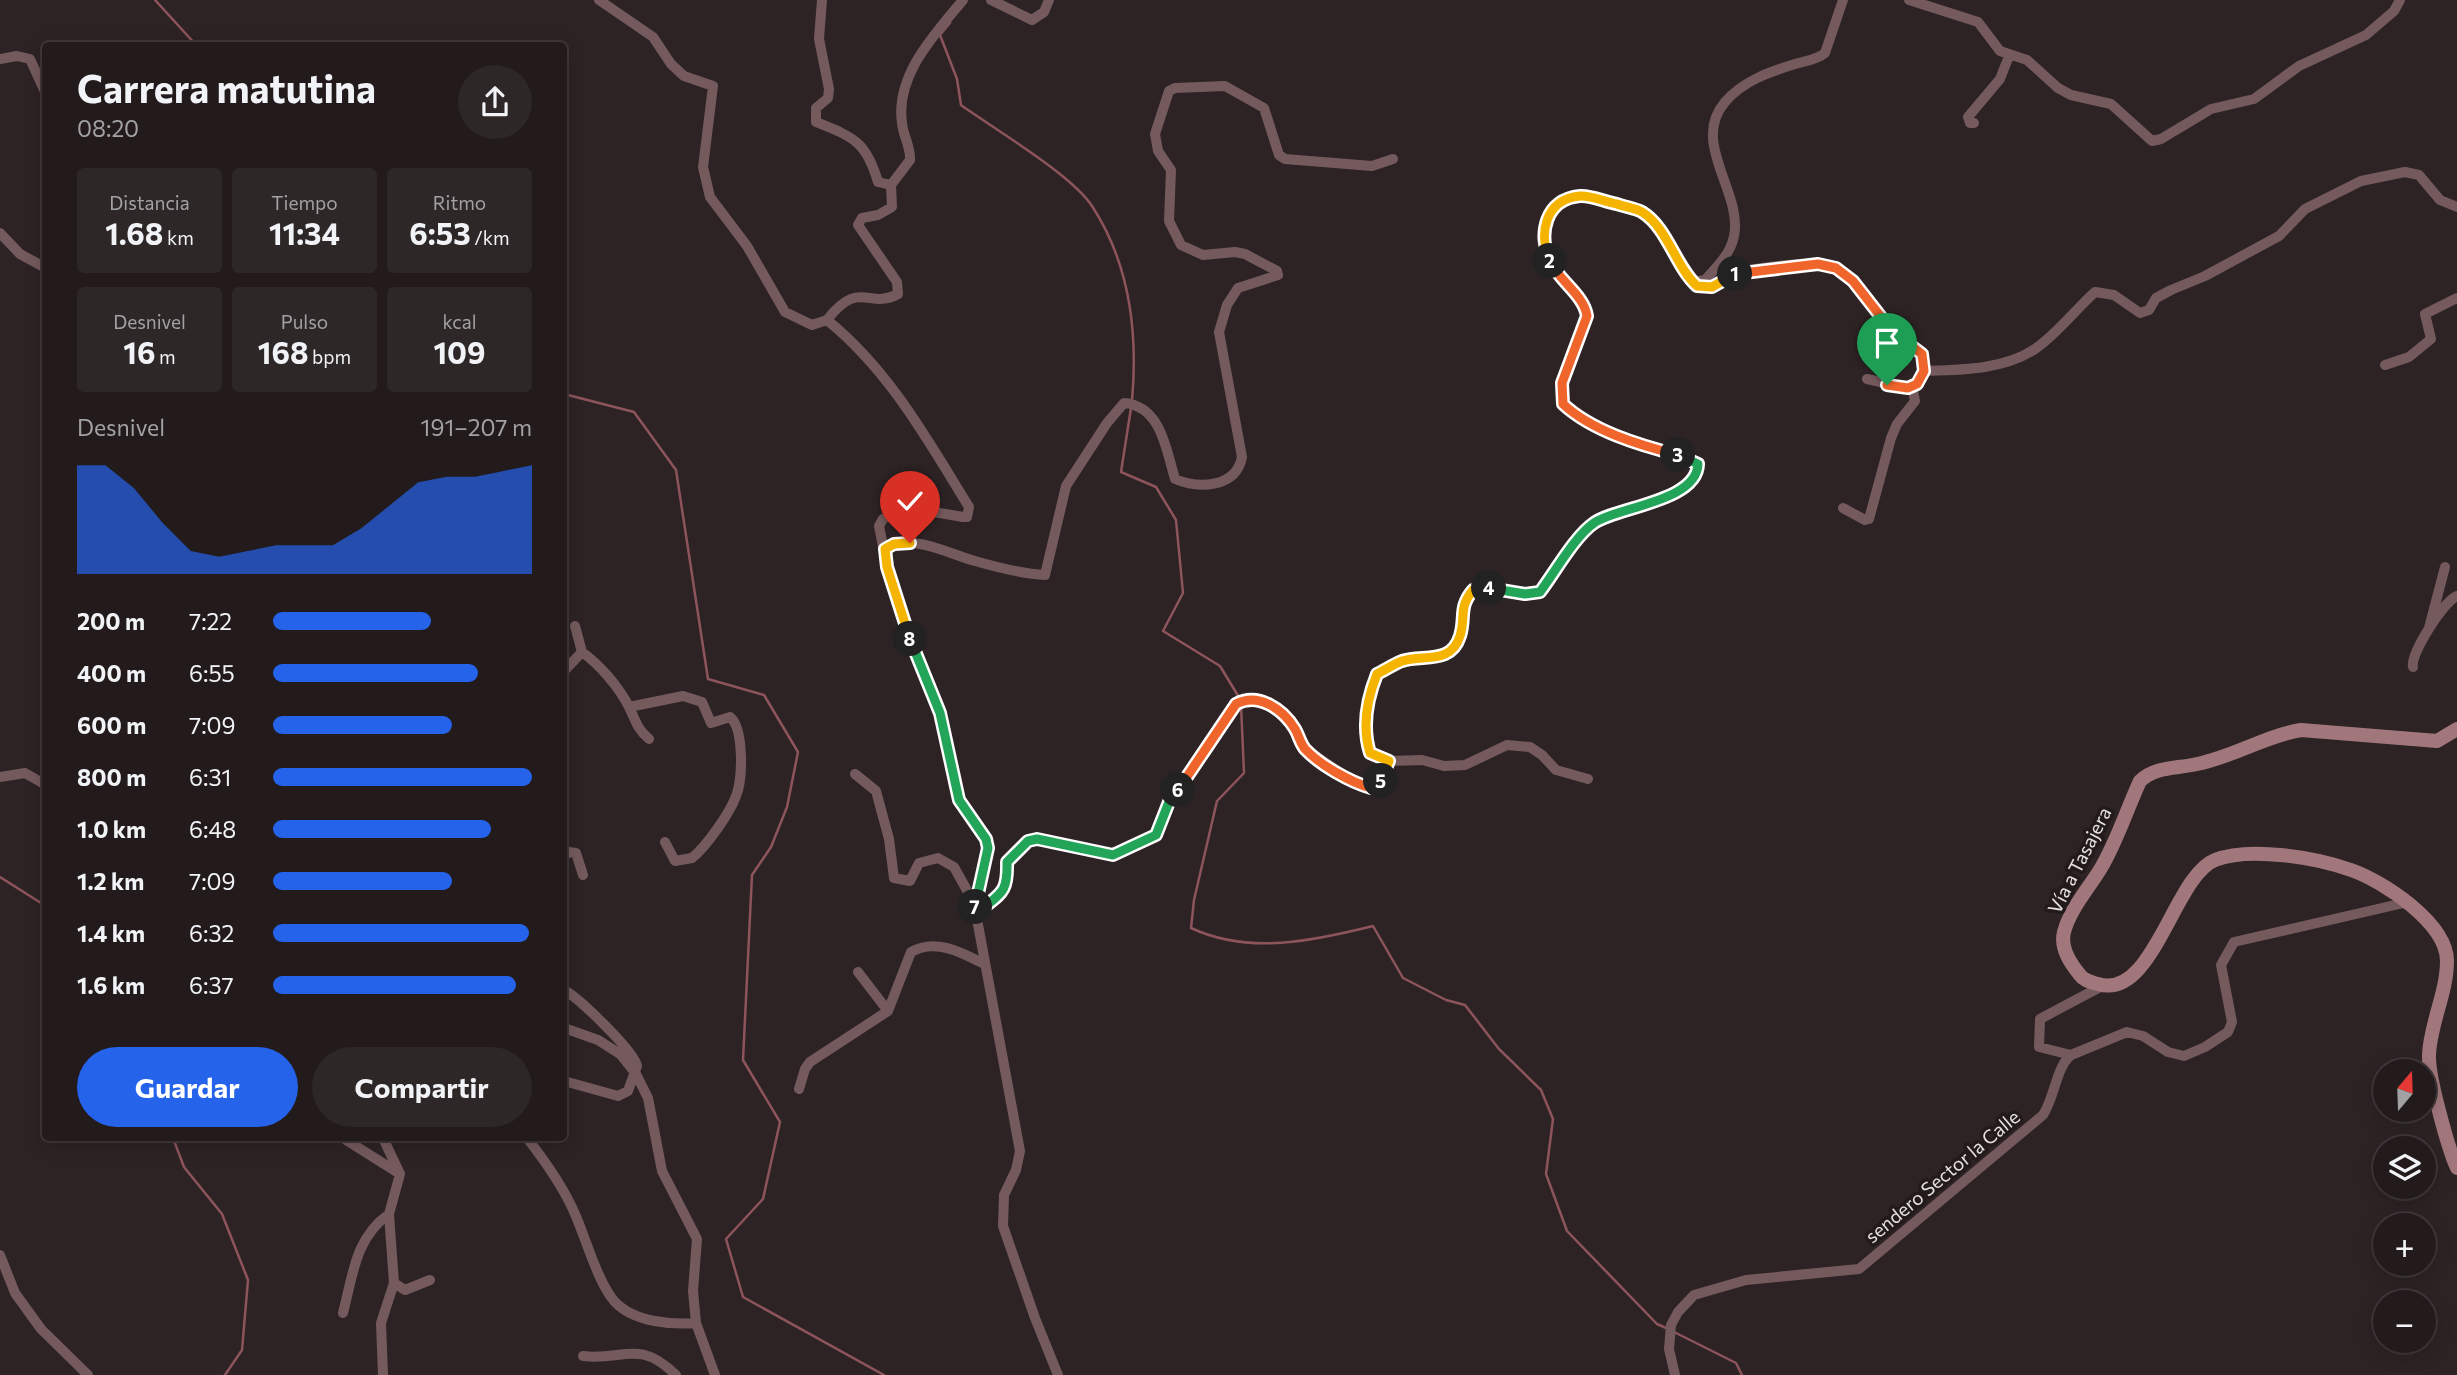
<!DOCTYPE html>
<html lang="es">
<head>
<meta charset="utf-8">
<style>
	body { margin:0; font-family:Commissioner,sans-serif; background:#2e2728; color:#f1f3f6; height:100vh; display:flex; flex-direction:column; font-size:26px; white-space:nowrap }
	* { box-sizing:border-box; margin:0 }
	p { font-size:23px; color:#a2a1a3 }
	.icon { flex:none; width:38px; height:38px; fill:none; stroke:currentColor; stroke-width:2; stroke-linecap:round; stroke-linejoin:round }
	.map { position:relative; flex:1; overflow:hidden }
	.sheet { position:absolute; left:42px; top:42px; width:525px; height:1099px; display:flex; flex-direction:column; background:#221a1b; border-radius:7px; box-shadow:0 4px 18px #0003,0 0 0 2px #3f383a }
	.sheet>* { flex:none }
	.needle { width:46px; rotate:19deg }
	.tools { position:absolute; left:2373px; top:1059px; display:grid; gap:14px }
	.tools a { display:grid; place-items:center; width:63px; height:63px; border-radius:50%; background:#221a1b; box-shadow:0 4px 18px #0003,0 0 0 2px #3f383a; font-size:35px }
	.pin { position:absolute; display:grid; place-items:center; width:60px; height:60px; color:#fff; margin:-72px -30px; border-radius:50% 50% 50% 0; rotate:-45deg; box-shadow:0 0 7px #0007 }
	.pin .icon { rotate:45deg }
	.km { position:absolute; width:35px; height:35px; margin:-18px; border-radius:50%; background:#222; color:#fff; font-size:19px; line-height:35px; text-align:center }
	.round { display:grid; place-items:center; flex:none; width:74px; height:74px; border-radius:37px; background:#2e2728 }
	.headline { display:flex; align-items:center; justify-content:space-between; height:119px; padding:0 35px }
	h1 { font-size:38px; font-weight:700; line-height:52px }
	.metrics { display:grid; grid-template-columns:repeat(3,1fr); gap:10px; height:119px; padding:7px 35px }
	.metrics div { display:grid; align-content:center; border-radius:7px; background:#2e2728; text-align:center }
	.metrics b { font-size:30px; font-weight:700 }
	.metrics small { font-size:19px; font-weight:400 }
	.metrics p { font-size:19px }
	.chart { height:196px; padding:14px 35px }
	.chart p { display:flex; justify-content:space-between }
	.chart svg { width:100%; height:126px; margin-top:7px; fill:#2563eb; opacity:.7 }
	.action { display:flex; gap:14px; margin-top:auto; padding:14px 35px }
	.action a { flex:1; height:80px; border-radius:42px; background:#2563eb; color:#fff; font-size:28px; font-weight:700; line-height:80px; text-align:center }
	.action a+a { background:#2e2728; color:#f1f3f6 }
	ul { padding:0 35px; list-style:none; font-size:23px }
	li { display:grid; grid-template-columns:112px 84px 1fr; align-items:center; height:52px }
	li i { height:18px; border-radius:9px; background:#2563eb }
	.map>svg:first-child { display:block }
</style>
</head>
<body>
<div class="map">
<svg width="2457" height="1375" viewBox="0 0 2457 1375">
	<rect width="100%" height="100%" fill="#2d2324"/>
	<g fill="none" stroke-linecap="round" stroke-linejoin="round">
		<path stroke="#8d545c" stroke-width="2.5" d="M155,0l42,46
			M950,23l-10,12 17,44 4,26c33,24 110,69 131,101 38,58 46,128 40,195
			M564,394l70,18 42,58 32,209 56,16 34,57 -11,55 -16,40 -19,28 -9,185 37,62 -17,77 -37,40 17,58 141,78
			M1131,408l-10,64 35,15 20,33 7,73 -20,38 57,35 20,33
			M1241,705l3,68 -27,28 -23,99 -3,28c58,27 122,13 182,-2l30,52 43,22 19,5 34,44 42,41 12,29 -7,55 21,57 90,93 9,4
			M0,877l41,26 5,6
			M173,1138l11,29 38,47 26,66 -6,70 -17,25
			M1672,1331l64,32 6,12"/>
		<path stroke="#745a5d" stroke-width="10" d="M599,0l54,37 18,27 13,12 29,10 -10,81 7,30 37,49 38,66 27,13 15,-5
			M822,0l-3,39 10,50 -1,9 -12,10v14c37,15 50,19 62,60l13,3
			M963,0c-28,34 -68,75 -61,123 1,13 9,24 8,37l-19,25 1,22 -14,8 -16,3 -4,7 39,57 1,12c-29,16 -39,-16 -71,26 62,50 100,119 142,187l-2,10h-4l-46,-8 -19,1 -15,9 -4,7 8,41 17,54 36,93 19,86 27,39 2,9 -14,55 46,248 -4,19 -12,25 -1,31 32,92 23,57
			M991,0l41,20 12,-8 5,-12
			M1909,0l69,22 22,29 27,9 31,28 13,7 40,9 41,37 9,-2 50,-30 43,-10 45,-33 67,-31 28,-24 6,-11
			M0,59l17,-3 13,3 16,35
			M1974,123h-4l-2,-6 32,-38 9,-23
			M0,233l20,21 26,14
			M1693,282l12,-2c12,-13 26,-27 29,-44 9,-44 -44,-93 -9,-134 18,-21 44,-30 70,-38 10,-3 22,-4 30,-11l18,-53
			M2385,365l24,-8 22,-18 -6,-25 32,-16
			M1924,371c36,-1 80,-1 111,-22 22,-15 40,-39 60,-57l19,3 26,18 9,-3 7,-12 15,-8 34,-14 74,-40 26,-27 56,-28 44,-9 14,3 21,25 17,7
			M1843,508l22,12 4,-1 22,-81 6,-14 18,-23 -2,-10 -5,-3
			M885,549c28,-16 61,4 90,12 21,6 47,13 70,14l21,-89 41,-63 17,-20c37,3 42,46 51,76 24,10 61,9 67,-22l-23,-125 8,-27 11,-17 40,-13 -1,-4 -32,-17 -10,-2 -32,3 -22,-10 -12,-24 2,-51 -13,-19 -3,-17 14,-43 6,-3 50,-2 39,22 15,47 6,4 87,7 21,-7
			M2429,628l16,-61
			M582,652c18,13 37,35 47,55 7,14 8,22 20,32
			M2413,667c-3,-13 31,-66 44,-71
			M564,671l18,-19 -7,-26
			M629,707l54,-11 19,6 9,21 19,-6c14,11 13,63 6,79 -6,17 -30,51 -44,62l-17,3 -10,-19
			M1389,761l-20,-8c-7,-26 -2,-54 8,-79 8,-4 17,-10 25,-13 21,-7 49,4 58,-24 6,-19 -2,-29 13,-47 22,-3 47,10 67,2 15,-20 35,-56 54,-69 22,-16 103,-21 104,-59 -14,-9 -32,-12 -47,-16 -30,-9 -66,-23 -88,-44l-2,-21 26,-67c-5,-32 -69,-59 -35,-107 16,-23 79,-7 98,9 16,13 32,68 54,70 14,1 24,-14 38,-17 24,-4 55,-8 79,-7 36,2 49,48 72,67 9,8 22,12 29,24 5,10 -1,20 -5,30l-9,3 -41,-9
			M855,774l21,17 13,48 5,39 16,3 9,-18 19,-5 16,9 20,36
			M0,777l25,-4 21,12
			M564,856l5,-4 7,1 7,22
			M976,914c24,-21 32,-19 31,-52l21,-21 9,-2 76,16 43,-20 13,-33 40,-54 27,-44 9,-5h12l12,5 25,23 13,23 50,34 14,4 9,-4 9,-23 33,-1 22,6 21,-1 42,-20 23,2 12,8 14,15 32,9
			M858,972l30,39
			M564,990c15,8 70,61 73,76l-9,25 -10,5 -54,-15
			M564,1028l34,12 22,14 16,20 12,24 14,73 35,68 -4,52 3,32
			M2071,1055l-32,-8 1,-28 62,-33
			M799,1089l6,-20 5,-7 78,-51 23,-59c24,-14 50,0 73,12
			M343,1138l57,36
			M527,1138c18,23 36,48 48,76 11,25 23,69 40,88 19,20 56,23 81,21l19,52
			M0,1255l15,38 26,36 47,46
			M394,1283l11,7 25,-10
			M343,1313c10,-38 12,-75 46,-99
			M583,1356c41,5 55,-18 93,19
			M383,1375l-2,-52 13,-40 -5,-69 11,-40 -17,-36
			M1675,1375l-6,-26 2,-24 7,-13 16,-17 52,-15 113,-11 184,-154c12,-18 13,-48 28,-60l56,-23 16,4 25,16 16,4 21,-9 23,-15 4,-10 -11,-57 13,-23 174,-40"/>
		<path stroke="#a1777c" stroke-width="14" d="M2457,729l-20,12 -136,-11c-36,6 -68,27 -104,34 -21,5 -41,2 -57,17 -13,28 -23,60 -39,87 -12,20 -31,41 -37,64 -4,16 6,31 16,43 4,6 11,7 18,9 55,17 76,-108 117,-124 35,-14 102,-2 136,10 32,11 96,53 96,91 0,32 -17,63 -18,94 -1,21 19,93 28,113"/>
	</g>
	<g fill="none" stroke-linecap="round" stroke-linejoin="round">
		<defs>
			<path id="split-1" d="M1735,274l83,-10 18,4 17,13 39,50 30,23 2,17 -7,13 -9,4 -21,-3"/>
			<path id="split-2" d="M1550,261c-12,-27 -5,-62 30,-65 11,-1 25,6 37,8 8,3 18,4 25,8 26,16 33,54 55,74l15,1 23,-13"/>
			<path id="split-3" d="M1550,261c9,20 34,34 37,55l-25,67 1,21c29,27 76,41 115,51"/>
			<path id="split-4" d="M1489,588l36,6 15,-2c15,-20 35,-56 54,-69 22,-16 103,-21 104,-59l-20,-9"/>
			<path id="split-5" d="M1381,781l8,-20 -19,-8c-8,-26 -3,-54 7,-79 8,-4 17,-10 25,-13 21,-7 49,4 58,-25 6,-19 -2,-28 13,-46l16,-2"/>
			<path id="split-6" d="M1178,790l58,-86c22,-12 47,5 59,25 4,7 5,14 10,20 15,16 45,33 66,39l10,-7"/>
			<path id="split-7" d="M975,907l1,7c24,-21 32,-19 31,-52l21,-21 9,-2 76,16 43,-20 13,-33 9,-12"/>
			<path id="split-8" d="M910,639l30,74 19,87 27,39 2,9 -13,59"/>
			<path id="split-9" d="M910,543l-16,1 -9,5 2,18 23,72"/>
		</defs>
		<use href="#split-1" stroke="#fff" stroke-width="14"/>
		<use href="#split-2" stroke="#fff" stroke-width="14"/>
		<use href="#split-3" stroke="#fff" stroke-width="14"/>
		<use href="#split-4" stroke="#fff" stroke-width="14"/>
		<use href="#split-5" stroke="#fff" stroke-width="14"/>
		<use href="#split-6" stroke="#fff" stroke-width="14"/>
		<use href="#split-7" stroke="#fff" stroke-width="14"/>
		<use href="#split-8" stroke="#fff" stroke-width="14"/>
		<use href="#split-9" stroke="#fff" stroke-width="14"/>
		<use href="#split-1" stroke="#f0652b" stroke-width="9"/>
		<use href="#split-2" stroke="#f5b400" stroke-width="9"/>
		<use href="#split-3" stroke="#f0652b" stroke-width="9"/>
		<use href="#split-4" stroke="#22a559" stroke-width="9"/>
		<use href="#split-5" stroke="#f5b400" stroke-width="9"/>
		<use href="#split-6" stroke="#f0652b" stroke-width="9"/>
		<use href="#split-7" stroke="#22a559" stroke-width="9"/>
		<use href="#split-8" stroke="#22a559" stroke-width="9"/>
		<use href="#split-9" stroke="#f5b400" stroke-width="9"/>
	</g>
	<g text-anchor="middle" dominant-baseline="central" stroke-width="7" stroke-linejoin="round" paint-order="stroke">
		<g font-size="19" fill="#e6e0e0" stroke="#231a1b">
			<text transform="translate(2079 860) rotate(-63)">Vía a Tasajera</text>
			<text transform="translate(1942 1176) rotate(-40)">sendero Sector la Calle</text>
		</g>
	</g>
</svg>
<div class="tools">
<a><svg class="needle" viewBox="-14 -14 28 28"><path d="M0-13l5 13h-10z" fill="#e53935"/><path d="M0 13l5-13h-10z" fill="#a2a1a3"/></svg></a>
<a><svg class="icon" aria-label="layers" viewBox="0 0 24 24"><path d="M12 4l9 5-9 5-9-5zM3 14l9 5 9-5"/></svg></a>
<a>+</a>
<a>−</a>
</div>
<div class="pin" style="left:1887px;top:385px;background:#1e9e55"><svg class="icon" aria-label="arrive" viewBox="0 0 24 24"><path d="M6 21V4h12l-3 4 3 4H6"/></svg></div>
<div class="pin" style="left:910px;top:543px;background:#d93025"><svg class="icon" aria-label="check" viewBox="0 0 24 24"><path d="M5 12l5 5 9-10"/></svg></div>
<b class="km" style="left:1735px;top:274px">1</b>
<b class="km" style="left:1550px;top:261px">2</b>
<b class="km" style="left:1678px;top:455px">3</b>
<b class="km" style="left:1489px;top:588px">4</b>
<b class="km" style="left:1381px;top:781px">5</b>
<b class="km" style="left:1178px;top:790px">6</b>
<b class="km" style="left:975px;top:907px">7</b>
<b class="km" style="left:910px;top:639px">8</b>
<section class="sheet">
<div class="headline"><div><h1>Carrera matutina</h1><p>08:20</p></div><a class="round"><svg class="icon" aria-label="share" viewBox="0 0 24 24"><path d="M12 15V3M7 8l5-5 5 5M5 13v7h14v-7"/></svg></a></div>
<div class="metrics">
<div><p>Distancia</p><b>1.68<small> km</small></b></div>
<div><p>Tiempo</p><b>11:34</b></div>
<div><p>Ritmo</p><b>6:53<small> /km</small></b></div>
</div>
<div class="metrics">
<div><p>Desnivel</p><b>16<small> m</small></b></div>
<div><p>Pulso</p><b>168<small> bpm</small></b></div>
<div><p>kcal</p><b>109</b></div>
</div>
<div class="chart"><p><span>Desnivel</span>191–207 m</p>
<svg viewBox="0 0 160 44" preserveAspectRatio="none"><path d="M0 44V6L10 6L20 14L30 26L40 36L50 38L60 36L70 34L80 34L90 34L100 28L110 20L120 12L130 10L140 10L150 8L160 6V44z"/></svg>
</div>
<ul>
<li><b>200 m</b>7:22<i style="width:61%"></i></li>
<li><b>400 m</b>6:55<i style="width:79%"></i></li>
<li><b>600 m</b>7:09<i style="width:69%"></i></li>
<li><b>800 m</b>6:31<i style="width:100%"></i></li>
<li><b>1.0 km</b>6:48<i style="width:84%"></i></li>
<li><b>1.2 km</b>7:09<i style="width:69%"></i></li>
<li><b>1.4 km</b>6:32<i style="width:99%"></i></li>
<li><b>1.6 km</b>6:37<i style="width:94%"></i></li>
</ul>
<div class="action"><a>Guardar</a><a>Compartir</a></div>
</section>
</div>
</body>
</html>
